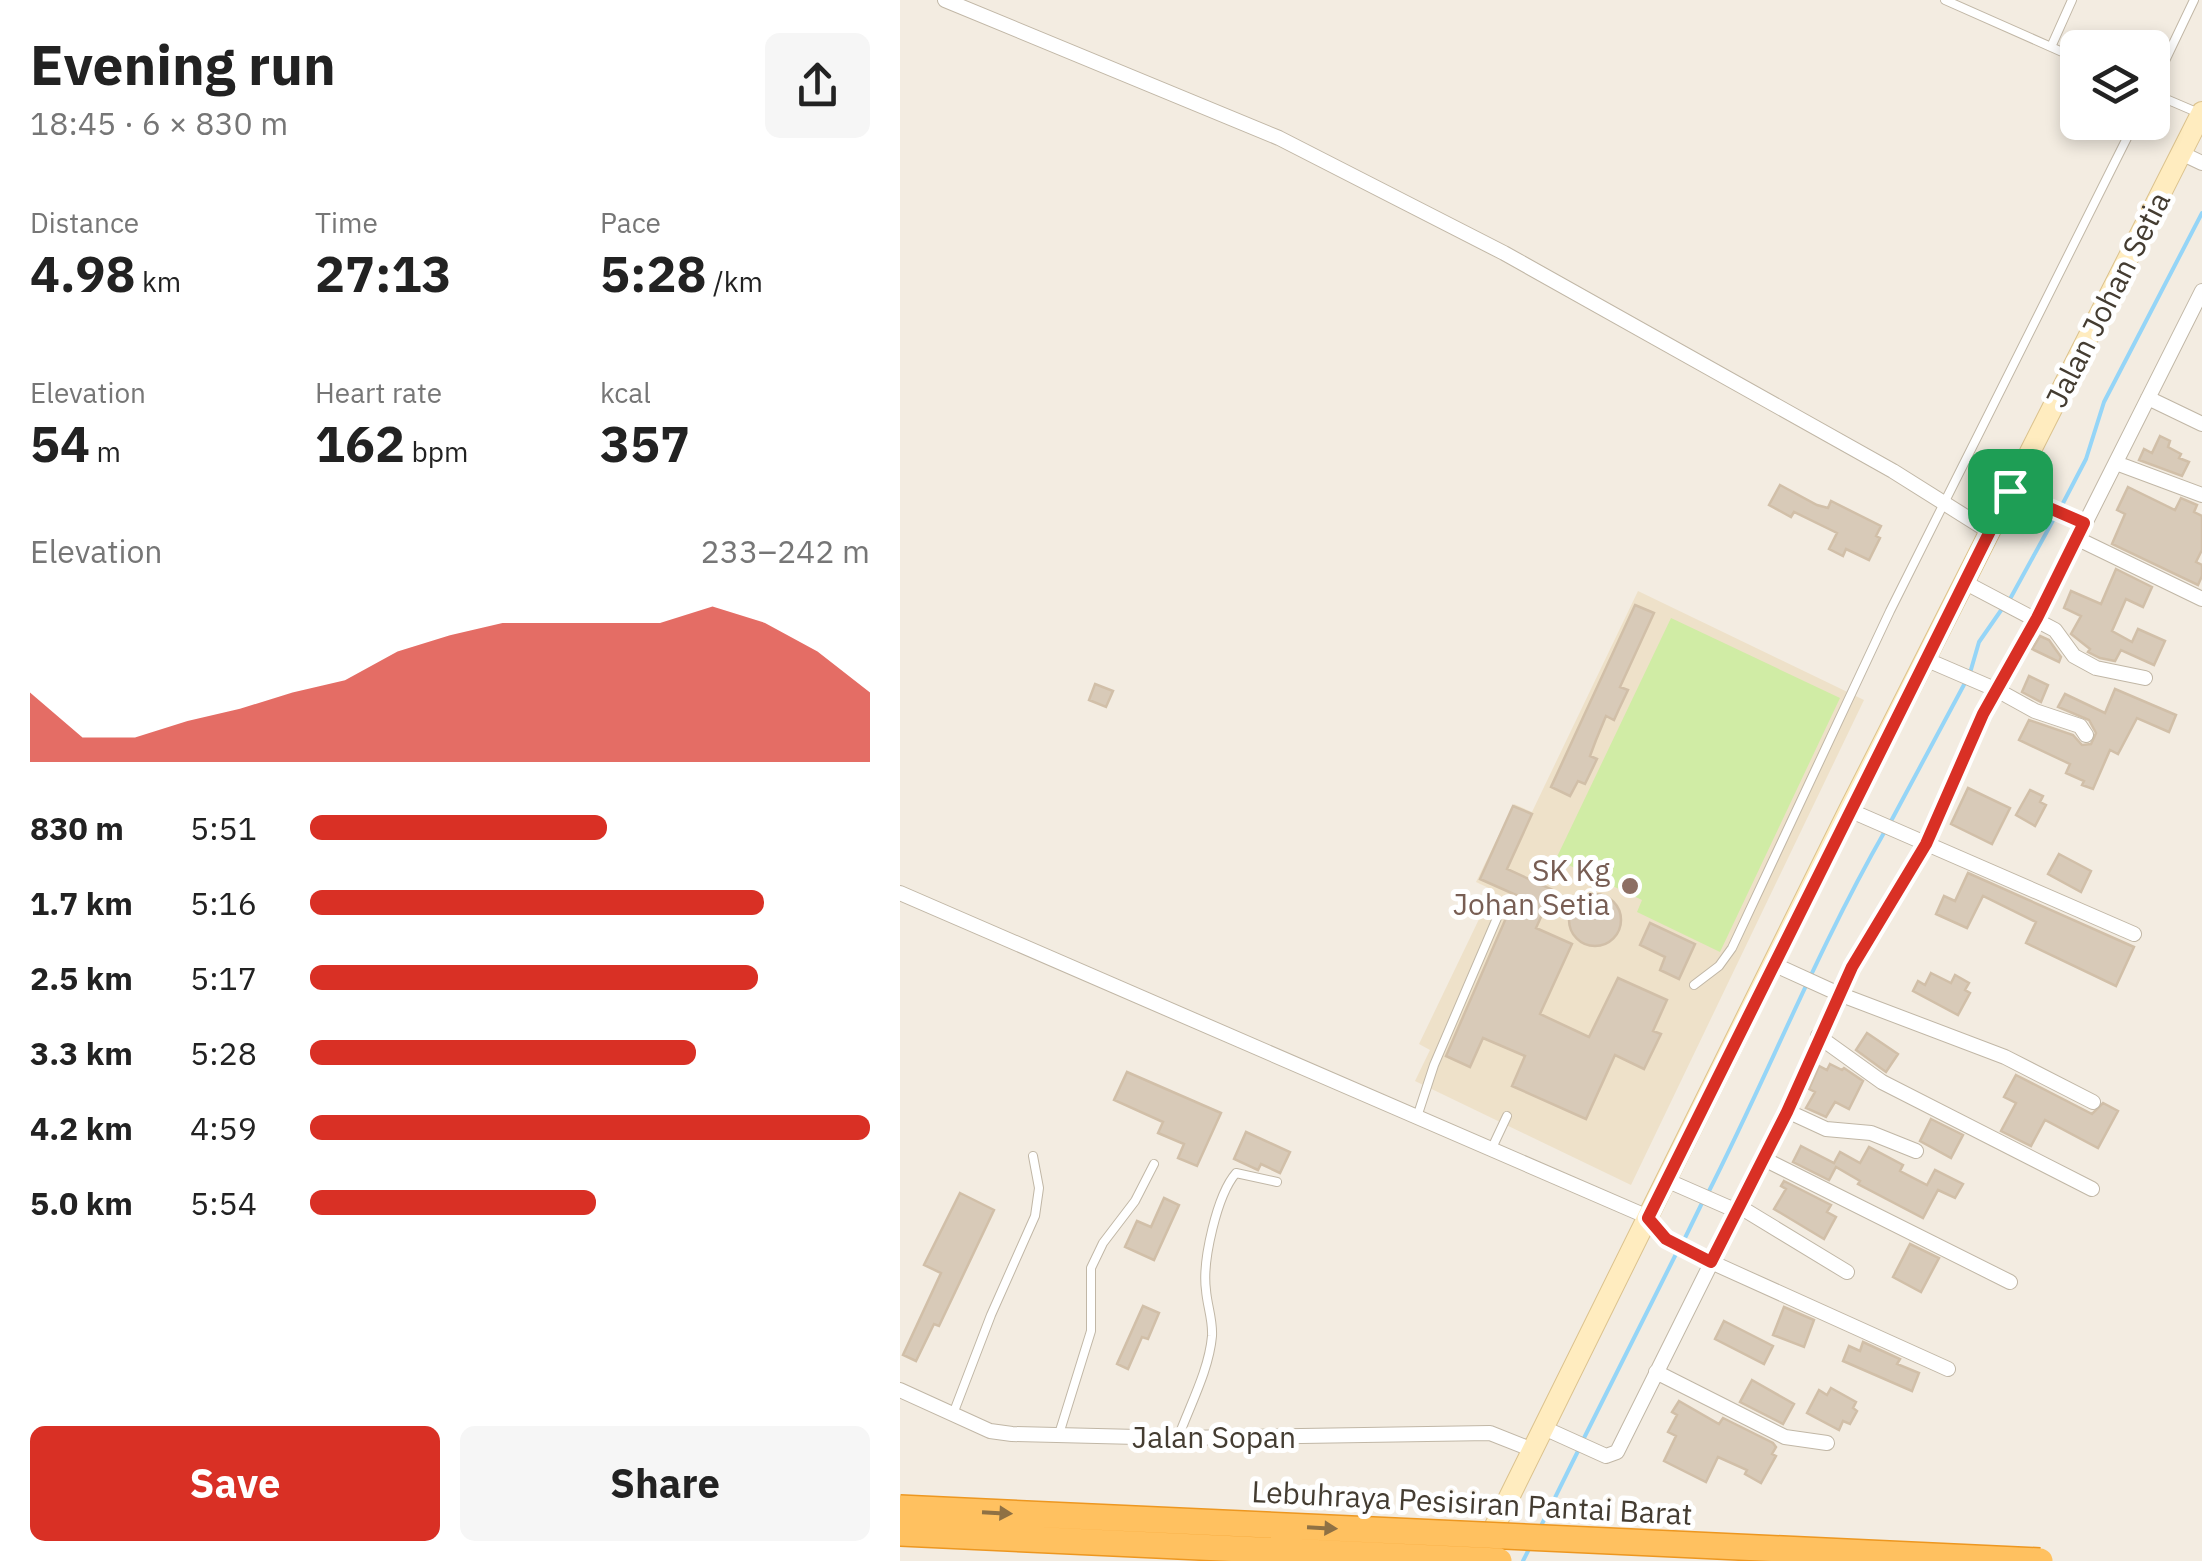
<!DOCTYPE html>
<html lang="en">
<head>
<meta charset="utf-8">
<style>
	body { margin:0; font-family:"IBM Plex Sans",sans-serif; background:#f6f6f6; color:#222; height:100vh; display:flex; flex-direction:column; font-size:38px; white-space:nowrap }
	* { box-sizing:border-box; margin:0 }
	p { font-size:32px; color:#767676 }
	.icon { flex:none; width:55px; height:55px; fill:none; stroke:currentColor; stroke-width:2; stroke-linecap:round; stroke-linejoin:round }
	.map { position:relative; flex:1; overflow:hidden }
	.drawer { display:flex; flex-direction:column; background:#fff; width:900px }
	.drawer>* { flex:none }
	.buttons { position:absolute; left:1160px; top:30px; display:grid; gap:20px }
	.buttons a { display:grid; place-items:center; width:110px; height:110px; border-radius:15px; background:#fff; box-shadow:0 5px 15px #0003; font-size:50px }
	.pin { position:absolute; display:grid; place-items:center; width:85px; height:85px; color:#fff; margin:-42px; border-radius:20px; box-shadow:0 5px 15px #0006 }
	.round { display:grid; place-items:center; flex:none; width:105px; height:105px; border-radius:15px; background:#f6f6f6 }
	.headline { display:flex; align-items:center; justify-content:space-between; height:170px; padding:0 30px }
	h1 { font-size:55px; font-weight:800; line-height:75px }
	.stats { display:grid; grid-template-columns:repeat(3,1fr); gap:15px; height:170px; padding:10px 30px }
	.stats div { display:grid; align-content:center }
	.stats b { font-size:50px; font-weight:800 }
	.stats small { font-size:28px; font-weight:400 }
	.stats p { font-size:28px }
	.chart { height:280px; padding:20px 30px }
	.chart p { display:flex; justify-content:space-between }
	.chart svg { width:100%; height:180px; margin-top:10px; fill:#d93025; opacity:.7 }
	.button { display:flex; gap:20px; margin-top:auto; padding:20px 30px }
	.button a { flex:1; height:115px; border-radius:15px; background:#d93025; color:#fff; font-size:40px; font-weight:800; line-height:115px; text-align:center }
	.button a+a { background:#f6f6f6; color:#222 }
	ul { padding:0 30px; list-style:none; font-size:32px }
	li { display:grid; grid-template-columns:160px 120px 1fr; align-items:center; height:75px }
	li i { height:25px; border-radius:12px; background:#d93025 }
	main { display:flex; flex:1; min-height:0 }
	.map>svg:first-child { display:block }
</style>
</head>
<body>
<main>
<section class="drawer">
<div class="headline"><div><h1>Evening run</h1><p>18:45 · 6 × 830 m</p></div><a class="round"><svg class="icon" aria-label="share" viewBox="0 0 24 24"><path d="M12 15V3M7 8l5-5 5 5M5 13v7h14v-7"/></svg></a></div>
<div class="stats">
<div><p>Distance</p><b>4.98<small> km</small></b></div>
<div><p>Time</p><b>27:13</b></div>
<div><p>Pace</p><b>5:28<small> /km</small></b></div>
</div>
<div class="stats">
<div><p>Elevation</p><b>54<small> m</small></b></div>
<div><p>Heart rate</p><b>162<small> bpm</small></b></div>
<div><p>kcal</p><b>357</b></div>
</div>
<div class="chart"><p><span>Elevation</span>233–242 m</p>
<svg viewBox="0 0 160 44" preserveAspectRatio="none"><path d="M0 44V27L10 38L20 38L30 34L40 31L50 27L60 24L70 17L80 13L90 10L100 10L110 10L120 10L130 6L140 10L150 17L160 27V44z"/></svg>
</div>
<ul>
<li><b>830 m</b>5:51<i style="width:53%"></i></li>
<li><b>1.7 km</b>5:16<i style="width:81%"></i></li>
<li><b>2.5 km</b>5:17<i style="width:80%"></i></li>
<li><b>3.3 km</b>5:28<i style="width:69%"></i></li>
<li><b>4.2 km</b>4:59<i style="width:100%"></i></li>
<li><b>5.0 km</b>5:54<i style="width:51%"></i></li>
</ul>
<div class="button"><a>Save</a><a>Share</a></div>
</section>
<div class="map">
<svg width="1302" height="1561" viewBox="0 0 1302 1561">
	<rect width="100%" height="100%" fill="#f3ece1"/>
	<path fill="#eee1c9" d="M738,591l226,109 -233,485 -216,-104 15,-31 -11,-6 74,-154 -17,-8 38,-78 18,8z"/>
	<path fill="#d0eca5" d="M771,618l169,80 -120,254 -83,-40 5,-12 -86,-41z"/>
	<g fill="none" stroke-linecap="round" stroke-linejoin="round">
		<path stroke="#95d5f7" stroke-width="4" d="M1161,507l25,-48 18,-57 98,-189
			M1110,599l46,-84
			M1070,673l9,-31 25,-36
			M990,823l76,-142
			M807,1195c61,-120 111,-247 178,-364
			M782,1244l20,-41
			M683,1440l94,-188
			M639,1530l40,-81
			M623,1561l7,-14"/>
	</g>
	<path fill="#d8cab8" stroke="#d1bfa8" stroke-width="2.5" d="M1260,436l10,5 -2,6 13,7 -2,4 10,4 -7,14 -43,-16 5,-11 8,4z
		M880,485l37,20 11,3 3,-7 50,25 -5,10 4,2 -11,22 -23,-11 -3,7 -14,-7 8,-16 -43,-21 -3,5 -22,-12z
		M1228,487l47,23 6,-12 16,7 -3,7 8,4v34l-6,12 6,3v11l-4,9 -86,-41 13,-30 -8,-4z
		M1216,569l36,18 -9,20 -17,-8 -14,32 20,11 6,-13 27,12 -11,24 -33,-15 -6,11 -15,-3 -12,-6 2,-3 -19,-15 10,-18 -17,-8 7,-17 30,13z
		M735,605l19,8 -34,74 8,3 -9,19 -5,11 -8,-4 -10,24 -6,16 7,3 -12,25 -7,-3 -8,15 -19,-9z
		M1140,636l9,4 12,17 -2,5 -27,-13z
		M1129,676l19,9 -7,17 -19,-10z
		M195,684l18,7 -7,16 -17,-7z
		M1215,689l61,26 -7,17 -32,-14 -19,36 -8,-4 -17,39 -11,-4 2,-4 -18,-8 4,-9 -51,-24 10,-20 44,15 9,10 9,-1 5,-11 -7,-13 -31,-13 7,-13 40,19z
		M1068,788l42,20 -18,36 -41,-20z
		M1130,790l13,6 -3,6 6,3 -11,21 -19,-11z
		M613,806l19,8 -25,55 46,21 -17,38 36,16 -32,70 49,23 29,-59 49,22 -14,31 8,3 -17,35 -29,-14 -29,64 -74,-33 13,-30 -42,-18 -13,29 -24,-11 70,-161 -36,-16z
		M1159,854l32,17 -10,21 -33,-18z
		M1068,873l166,74 -18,39 -90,-43 10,-21 -53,-26 -16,32 -31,-14 8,-18 11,5z
		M669 920a26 26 0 1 1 52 0a26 26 0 1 1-52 0Z
		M750,923l45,21 -16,35 -19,-9 5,-13 -25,-12z
		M1031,973l20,10 4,-8 14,8 -4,7 5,3 -12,22 -45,-24 5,-10 7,4z
		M967,1033l31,21 -12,18 -30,-22z
		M930,1064l12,6 2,-2 19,13 -14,28 -14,-7 -9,15 -20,-9 9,-16 -6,-3 10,-23 8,4z
		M227,1072l94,41 -24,53 -19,-8 6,-14 -26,-11 5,-11 -49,-22z
		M1116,1075l76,39 11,-11 15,8 -20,37 -53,-28 -14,26 -30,-15 15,-28 -12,-6z
		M1031,1119l32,16 -12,23 -31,-17z
		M346,1132l44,20 -10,21 -19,-9 -3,6 -24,-11z
		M901,1146l33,17 6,-11 20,11 9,-16 34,18 -3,6 27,14 8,-15 28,14 -8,14 -17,-8 -15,28 -65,-34 2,-3 -24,-14 -7,13 -36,-18z
		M884,1181l47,24 -4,7 9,5 -12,22 -50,-30 12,-20 -5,-3z
		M60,1193l34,17 -55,116 -5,-2 -18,37 -13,-6 38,-82 -17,-8z
		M264,1198l15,7 -25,55 -29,-13 12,-26 14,6z
		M1010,1244l29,14 -18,34 -28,-15z
		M243,1306l16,7 -11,26 -6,-2 -14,32 -11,-5z
		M884,1307l30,13 -10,27 -31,-12z
		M824,1321l49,25 -9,18 -49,-25z
		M963,1342l37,17 -3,5 22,9 -7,18 -69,-30 6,-15 11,5z
		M852,1380l42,24 -11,20 -43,-22z
		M931,1388l25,14 -3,6 4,3 -7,13 -7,-3 -4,9 -32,-17 12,-23 8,5z
		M779,1401l40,23 4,-6 50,25 3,4 -4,7 4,2 -15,27 -16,-9 2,-4 -29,-13 -12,25 -42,-21 12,-25 -8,-4 9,-17 -5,-3z"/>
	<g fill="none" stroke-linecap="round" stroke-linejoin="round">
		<defs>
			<path id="lane" d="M1045,0l133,59
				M1151,47l21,-47
				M1252,88l42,-88
				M1252,93l49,21
				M794,985l25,-19 13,-18 158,-337 245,-489
				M517,1117l17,-52 66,-154
				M591,1150l16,-34
				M53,1414l38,-99 44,-99 4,-28 -6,-32
				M159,1434l32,-103v-63l12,-25 32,-42 19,-37
				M278,1438c12,-33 31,-68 34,-102 1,-16 -5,-31 -6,-46 -4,-29 11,-95 30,-117l41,9"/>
			<path id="street" d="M45,0l334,138 225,115 389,218 97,61
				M1281,153l21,10
				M1248,398l54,26
				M1216,463l86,32
				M1110,491l74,32
				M1176,538l126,61
				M1064,582l91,48 19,26 22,12 49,10
				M1025,659l72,31 38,21 45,15 6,9
				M949,810l285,124
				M0,893l748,324 18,22 45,23 237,107
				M873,964l66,30 166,63 88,45
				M918,1036l64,46 210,107
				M887,1111l39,18 45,4 45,18
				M864,1159l246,123
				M766,1180l64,28 10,-1 107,65
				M756,1372l129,65 42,6
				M0,1390l90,41 22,3 166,4 312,-5 43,17
				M644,1428l62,28 11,-4 170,-341 65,-144 74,-123 57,-130 54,-95 165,-328"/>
			<path id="secondary" d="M585,1546l364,-736 353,-698"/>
		</defs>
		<use href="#lane" stroke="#c1b7a6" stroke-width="10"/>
		<use href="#street" stroke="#c1b7a6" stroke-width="16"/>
		<use href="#secondary" stroke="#dbc28d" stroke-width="22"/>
		<use href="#lane" stroke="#fff" stroke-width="8"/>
		<use href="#street" stroke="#fff" stroke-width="14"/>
		<use href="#secondary" stroke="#ffecbf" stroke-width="20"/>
		<defs>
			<path id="highway-bridge" d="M0,1508l1140,53
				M0,1533l599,28"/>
		</defs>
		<use href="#highway-bridge" stroke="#ed9720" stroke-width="28" stroke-linecap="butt"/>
		<use href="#highway-bridge" stroke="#ffc160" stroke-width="25"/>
	</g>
	<defs><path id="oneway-solid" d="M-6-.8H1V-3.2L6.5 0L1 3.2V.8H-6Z" transform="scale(2.5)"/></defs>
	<g fill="#8f7144">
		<use href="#oneway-solid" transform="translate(97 1513) rotate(3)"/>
		<use href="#oneway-solid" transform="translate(422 1528) rotate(3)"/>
	</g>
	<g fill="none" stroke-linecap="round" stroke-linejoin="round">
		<defs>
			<path id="route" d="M1110,491l74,32 -47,95 -54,96 -57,130 -74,123 -65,145 -76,150 -45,-23 -18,-21z"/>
		</defs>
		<use href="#route" stroke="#fff" stroke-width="20"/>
		<use href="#route" stroke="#d93025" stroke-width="12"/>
	</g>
	<circle fill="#8d6e63" stroke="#fff" stroke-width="4" cx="730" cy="886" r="10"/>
	<g text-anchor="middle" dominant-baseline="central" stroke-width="10" stroke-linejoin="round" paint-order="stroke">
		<g font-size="30" fill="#443c31" stroke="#fff">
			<text transform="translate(1207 299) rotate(-63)">Jalan Johan Setia</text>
			<text x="314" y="1436">Jalan Sopan</text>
			<text transform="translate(572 1502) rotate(3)">Lebuhraya Pesisiran Pantai Barat</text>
		</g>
		<g font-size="30" fill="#785e54" stroke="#fff" text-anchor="end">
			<text x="710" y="869">SK Kg<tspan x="710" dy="34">Johan Setia</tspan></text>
		</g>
	</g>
</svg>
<div class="buttons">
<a><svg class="icon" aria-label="layers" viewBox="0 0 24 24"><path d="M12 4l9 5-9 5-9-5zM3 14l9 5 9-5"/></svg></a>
</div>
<div class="pin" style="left:1110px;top:491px;background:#1e9e55"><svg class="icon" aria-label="arrive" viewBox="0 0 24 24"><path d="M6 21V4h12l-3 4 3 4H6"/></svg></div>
</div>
</main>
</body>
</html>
